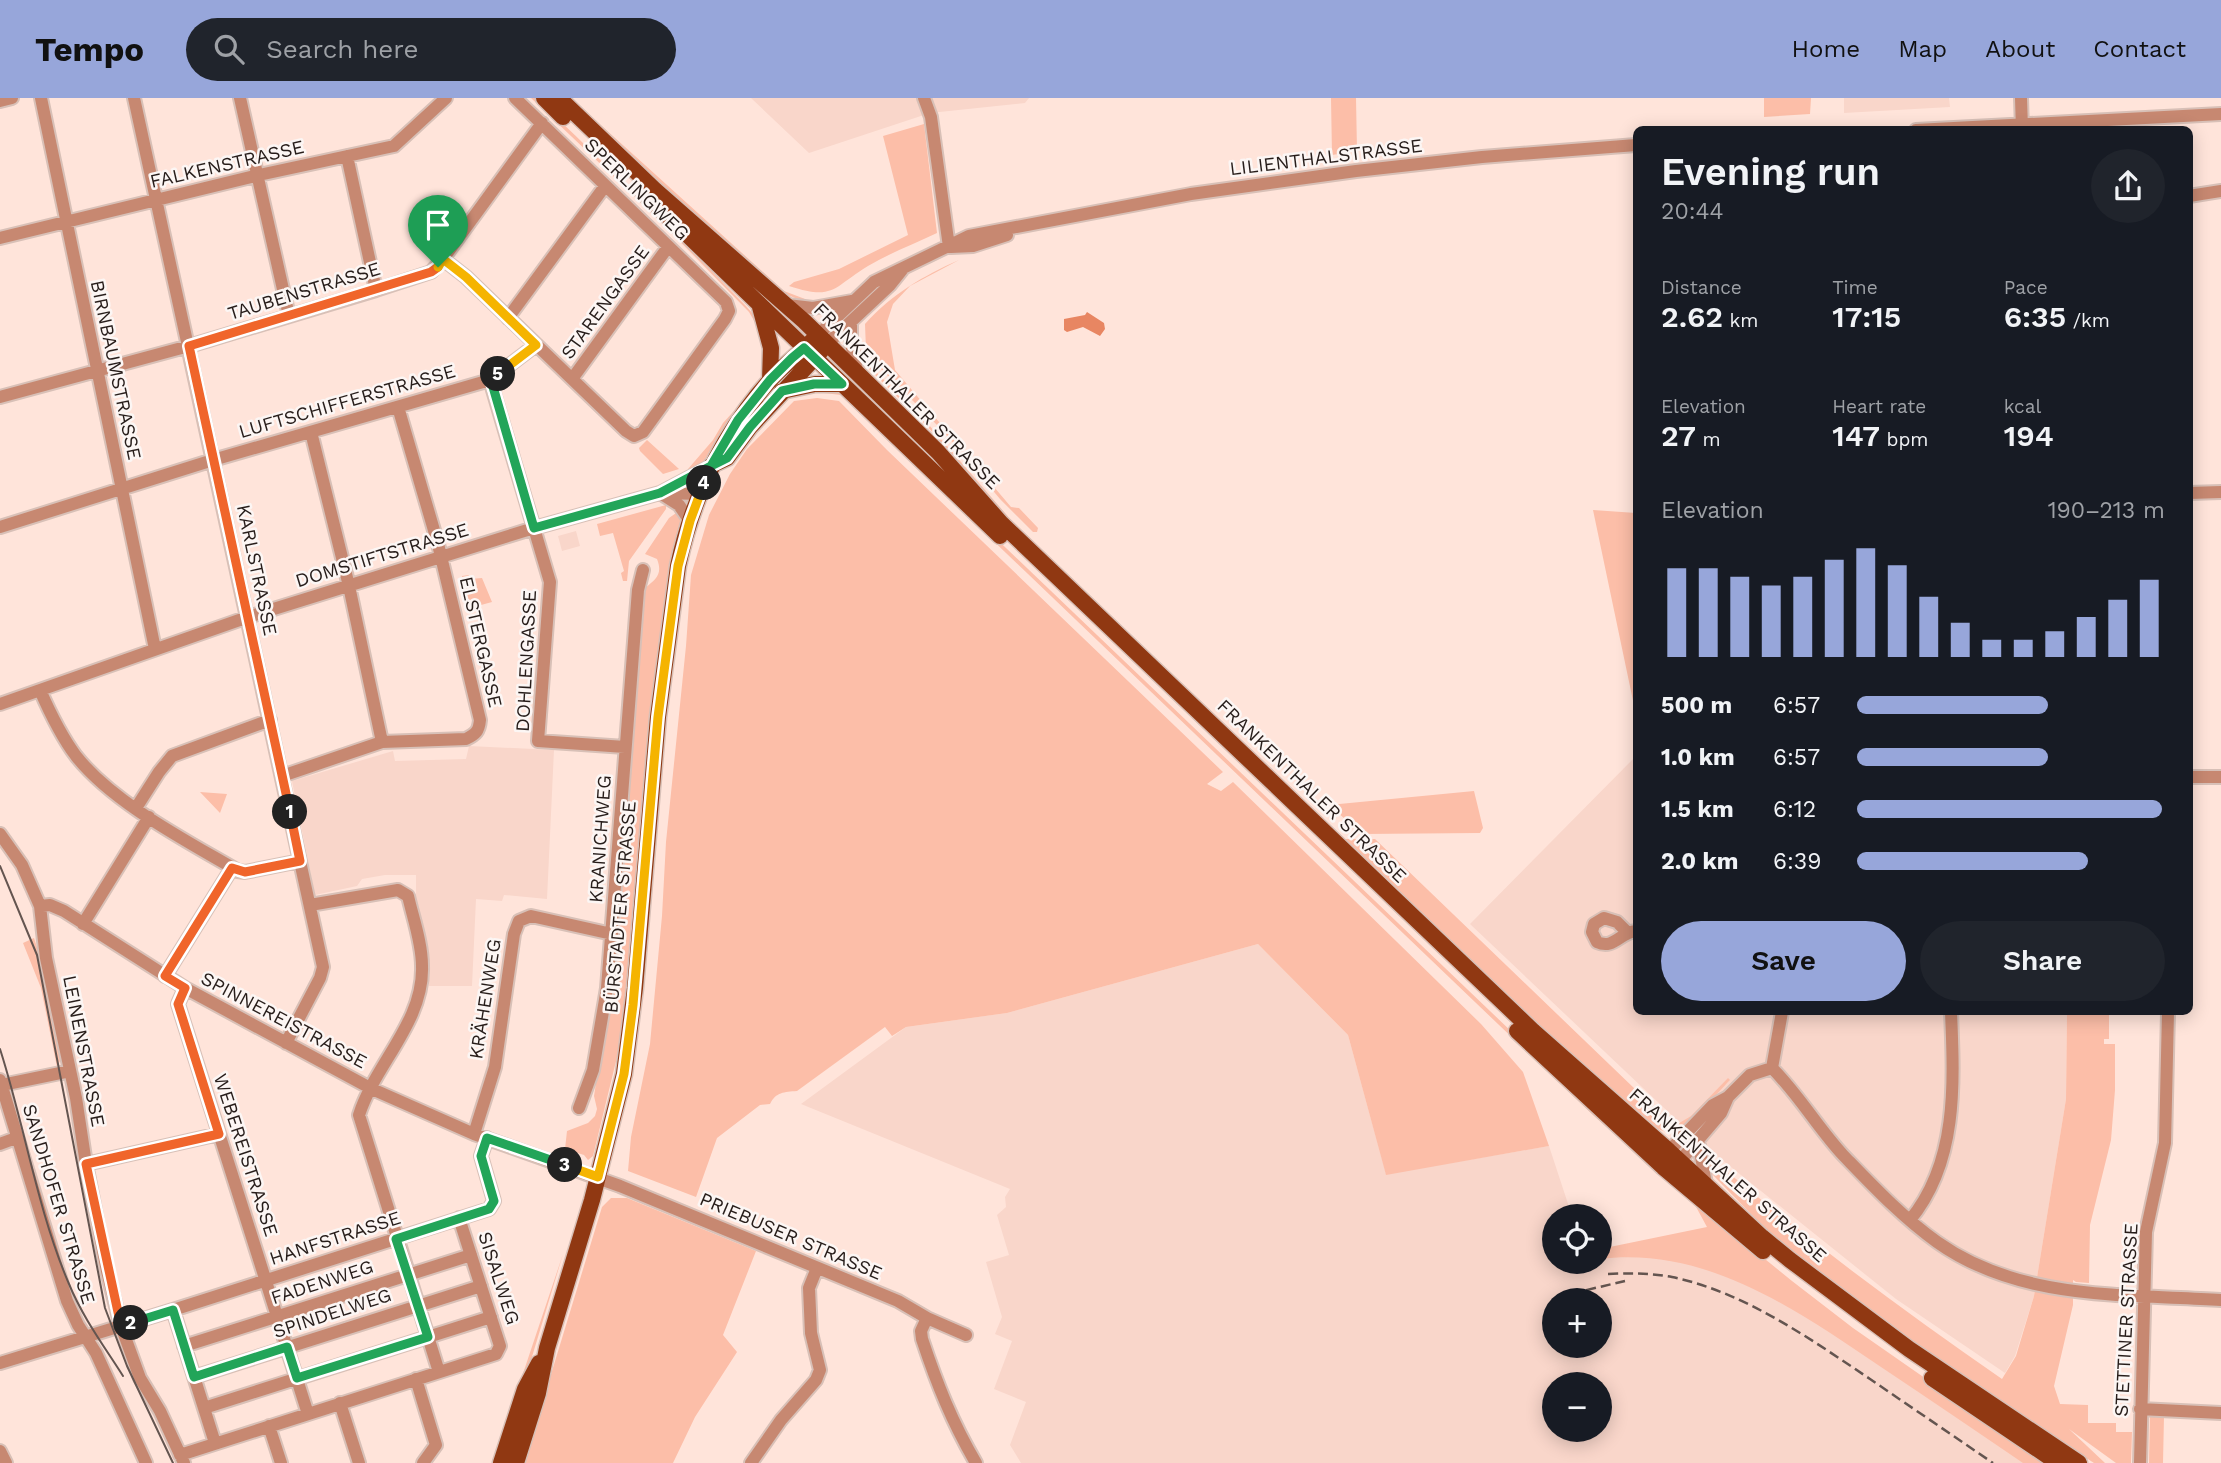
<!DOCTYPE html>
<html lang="en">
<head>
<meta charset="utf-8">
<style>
	body { margin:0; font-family:"Work Sans",sans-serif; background:#20242c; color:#f1f3f6; height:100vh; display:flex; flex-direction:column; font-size:26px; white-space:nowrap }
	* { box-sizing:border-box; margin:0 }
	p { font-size:23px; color:#9ea1a6 }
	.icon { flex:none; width:38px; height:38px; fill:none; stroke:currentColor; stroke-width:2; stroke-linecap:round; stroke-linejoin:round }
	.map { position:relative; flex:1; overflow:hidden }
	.panel { position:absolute; left:1633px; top:28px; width:560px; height:889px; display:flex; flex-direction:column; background:#171b24; border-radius:10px; box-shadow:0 4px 18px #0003 }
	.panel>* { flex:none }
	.fabs { position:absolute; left:1542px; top:1106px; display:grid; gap:14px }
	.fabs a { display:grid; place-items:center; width:70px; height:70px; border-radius:50%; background:#171b24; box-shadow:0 4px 18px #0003; font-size:35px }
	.pin { position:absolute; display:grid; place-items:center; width:60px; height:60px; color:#fff; margin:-72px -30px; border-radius:50% 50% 50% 0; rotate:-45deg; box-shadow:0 0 7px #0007 }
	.pin .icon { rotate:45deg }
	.km { position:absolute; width:35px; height:35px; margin:-18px; border-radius:50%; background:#222; color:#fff; font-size:19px; line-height:35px; text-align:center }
	.round { display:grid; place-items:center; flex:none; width:74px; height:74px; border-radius:37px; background:#20242c }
	.summary { display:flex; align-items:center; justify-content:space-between; height:119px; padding:0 28px }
	h1 { font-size:38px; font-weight:600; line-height:52px }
	.figures { display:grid; grid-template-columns:repeat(3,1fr); gap:10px; height:119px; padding:7px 28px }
	.figures div { display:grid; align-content:center }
	.figures b { font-size:30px; font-weight:600 }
	.figures small { font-size:19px; font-weight:400 }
	.figures p { font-size:19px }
	.chart { height:196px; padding:14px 28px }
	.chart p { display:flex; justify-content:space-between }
	.chart svg { width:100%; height:126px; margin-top:7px; stroke:#97a6da; stroke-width:6 }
	.action { display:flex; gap:14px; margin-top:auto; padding:14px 28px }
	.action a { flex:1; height:80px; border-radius:42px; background:#97a6da; color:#111; font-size:28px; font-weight:600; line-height:80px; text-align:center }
	.action a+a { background:#20242c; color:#f1f3f6 }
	ul { padding:0 28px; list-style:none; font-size:23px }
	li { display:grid; grid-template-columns:112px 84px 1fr; align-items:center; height:52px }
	li i { height:18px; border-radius:9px; background:#97a6da }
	header { display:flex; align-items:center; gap:42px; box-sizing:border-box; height:98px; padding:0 35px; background:#97a6da; color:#111 }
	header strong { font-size:33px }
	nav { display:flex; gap:38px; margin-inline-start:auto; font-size:24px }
	.search { width:490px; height:63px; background:#20242c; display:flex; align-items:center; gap:18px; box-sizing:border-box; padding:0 24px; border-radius:38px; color:#9ea1a6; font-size:26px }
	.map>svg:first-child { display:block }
</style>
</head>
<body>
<header>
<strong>Tempo</strong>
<div class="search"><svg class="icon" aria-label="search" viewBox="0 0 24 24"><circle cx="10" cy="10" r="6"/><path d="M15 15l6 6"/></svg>Search here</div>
<nav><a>Home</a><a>Map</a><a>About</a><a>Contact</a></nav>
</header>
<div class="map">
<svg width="2221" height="1365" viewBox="0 0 2221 1365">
	<rect width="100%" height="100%" fill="#ffe4da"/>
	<path fill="#f9d6ca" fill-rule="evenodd" d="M751,0h278l-4,5 -95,10 -121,40z
		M1844,0h105l1,9 -106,6z
		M576,433l4,15 -18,5 -4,-15z
		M469,648l85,4 -7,149 -43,-4 -2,6 -26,-2 -4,87h-43l-1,-32 -12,-55v-24h-31l-23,4 -5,7 -42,9 -23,-114 101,-30 2,10 71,-2z
		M1636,658v256h431l-1,87 -32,197 -19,60 -10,17 -109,-74 -195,-156 -231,-219z
		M1258,846l90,91 38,139 163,-28 23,70h-18v46h46v-12l109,-21 317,234h-1005l-11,-18 16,-43 -32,-13 18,-48 -17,-7 7,-17 -16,-55 23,-7 -12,-40 9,-8 -1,-10 5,-8 -209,-85 105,-77 101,-14zM1554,1202h46v46h-46zM1554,1286h46v46h-46z"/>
	<path fill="#fcbea8" d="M531,0h5c72,68 141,138 210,208l8,9 6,16 -11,-19 -97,-99z
		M567,0h4l213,193 21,8 2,4 -24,-10 -114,-96z
		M1331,0h25l1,53 -25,4z
		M1764,0h47l-1,16 -46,3z
		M924,26l13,109c-23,11 -47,20 -69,33 -35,21 -33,35 -79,20l5,-4 45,-13 69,-34 -25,-99z
		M959,162l-49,26 -17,18 -6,18 8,48 116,137 8,1 19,20 -1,4h-4l-33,-33 -57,-68 -70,-70 -7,-11 -1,-26c27,-30 58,-48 94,-64z
		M859,253l8,12 62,62 82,95 333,319h31l287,276 9,13 20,-12 37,-38 2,2c-14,14 -41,49 -60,51 -9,2 -18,-6 -25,-11l-108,-93 -521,-498 -89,-103 -63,-62z
		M765,260l1,17 -46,59 -15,26 -14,14 -3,-5 25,-29 10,-17 37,-41z
		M830,291l13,3 763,730 90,81 96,78 61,47 194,135h-24c-47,-32 -94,-64 -142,-96 -85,-57 -174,-121 -281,-108v-10l107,-22 -12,-22 -102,-90 -752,-720 -25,-3 -1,-2z
		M817,300l22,3 48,49 336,322 -16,12 14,7 12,-9 248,242 42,48 26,74 -163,29 -38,-140 -90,-91 -251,69 -101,14 -14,9 -7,-9 -88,64c-13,1 -21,1 -27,13l-10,1 -43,33 -21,59 -68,-26 3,-34 19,-93 12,-128 4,-74 20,-196 5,-71 18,-60 21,-41 17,-25 47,-48z
		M647,342l32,29 -16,5 -23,-23 -1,-3z
		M666,407v4l-37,52 -2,20h-4l-2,-8 3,-2 -11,-38 -13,3 -3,-12z
		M1593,412l43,3v202z
		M679,413l2,5 -56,493 -7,44 -25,103 -5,4 -4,-5 -19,-6 2,-18 21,-8 7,-7 2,-7 -3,-13 2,-13 13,-68 11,-85 12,-194 13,-148c11,-9 18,-14 12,-29l-12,-5 24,-36z
		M469,477l1,4 12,-1 10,24 -22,6 -8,-32z
		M1474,693l9,37 -3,5 -118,1 -33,-29z
		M200,694l27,2 -7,19z
		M34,840c13,38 19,79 28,119l-5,10 -16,-79 -18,-45z
		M2067,914h42v27h-5v5h11v46l-4,50 -21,85 -1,58 -13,-1 -3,-2v25l-19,81 6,18 28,1v18h28v9h16l-1,31h-15l-47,-34 36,34h-11l-182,-118 -132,-101 -68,-70 -7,-13 13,3c91,77 186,147 284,215l14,-23 18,-60 32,-197z
		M611,1100h16l129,53 -33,84 14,17 -42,65 -22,46h-149l78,-256z
		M563,1156l-54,179 -13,30h-3z
		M2150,1318h14l-1,47h-14z"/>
	<path fill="#e88662" d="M1087,214l17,11 1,6 -5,7 -17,-9 -16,5 -3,-2v-11l21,-4z"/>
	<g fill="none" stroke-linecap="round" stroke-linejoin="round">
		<defs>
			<path id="minor" d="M41,0l114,551
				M134,0l189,869 -3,11 -34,65
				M240,0l49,218
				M924,0l7,19 18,130
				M2021,0l1,31
				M0,3l12,-3
				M1916,32l305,-16
				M347,58l29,134
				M2189,98l32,-5
				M0,140l259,-63 135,-29 52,-48
				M951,149l22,-1 34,-11
				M443,161l99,-136
				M787,207l26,3 39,-7
				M508,220l97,-132
				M851,224v22l7,30
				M818,237l56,-53 95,-46 222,-42 165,-23 126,-14 154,-12
				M827,246l63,-59 12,-15
				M572,281l96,-132
				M490,282l60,202 -12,159 87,6
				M0,299l189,-51 187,-56 55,-18 12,-13 23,18 160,154 8,5 9,-4 82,-113 4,-8 -3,-9 -211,-204
				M311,334l38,154 33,156
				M660,395l19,12 11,16
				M664,395l36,1
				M2189,395l32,-1
				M0,429l213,-67 277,-80 46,-35
				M40,592c10,23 21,46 36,66 37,47 111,85 162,115l7,1 55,-11
				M0,606l248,-87 286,-89 126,-35 51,-27
				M282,678l100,-34 84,-3c10,-5 13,-8 14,-19l-42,-176 -40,-137
				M2189,679h32
				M136,710l23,-36 13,-16 98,-36
				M0,736l22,31 18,41 6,52 30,140 10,66 21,107 14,55 19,52 20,33 24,52
				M310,807l88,-15 10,6c5,22 14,47 14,70 2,56 -47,98 -63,149l80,257
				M40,808l10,-1 14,6 121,77 187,101 102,45 146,52 278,115 29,17 39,17
				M83,826l66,-107
				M1626,833l-9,-9 -13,-4 -10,6 -2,8 5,10c17,8 23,-10 39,-11
				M165,878l67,-108
				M185,890l-7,16 130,410
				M1772,970l10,-56
				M0,982l67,221 11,24 18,28 50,110
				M2,987l68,-14
				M579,1010l14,-38 14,-82 31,-398 5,-20
				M474,1036l21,-67 19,-133 5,-13 12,-5 81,18
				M1698,1042l8,44
				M0,1046l16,-6
				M1669,1053l44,-46 15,-8 22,-22 22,-7c27,27 46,60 71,87 30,31 59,62 94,87 83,59 188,52 284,58
				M1680,1063l41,-48 7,-16
				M86,1066l133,-30
				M1910,1122c48,-58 44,-137 41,-208
				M173,1212l42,133
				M927,1220l-6,13 1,8c15,45 30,83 54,124
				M184,1248l287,-91
				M0,1265l173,-53 316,-101 5,-8 -13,-45 6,-18
				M194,1279l287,-91
				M416,1281l20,66 -13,18
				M340,1305l19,60
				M204,1310l287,-91
				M2140,1311l81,4
				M269,1328l12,37
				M0,1353l6,12
				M180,1357l316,-101 4,-8 -41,-128
				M751,1365l30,-43 35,-40 4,-10 -9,-37 -2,-45 8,-20
				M2140,1365l6,-231 19,-89 3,-131"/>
			<path id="major" d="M544,0l19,19
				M559,0l96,92 149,131 134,131 63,71 532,508 136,120 93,86 28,23 119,89 170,114
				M643,94l357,344
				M760,209l11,41 -1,32
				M782,293l33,-7h27
				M712,367l15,-7 23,-31 71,-76
				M1517,933l146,136 100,84
				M1932,1280l126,85
				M501,1365l24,-74 14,-26
				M516,1365l22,-70 9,-45 45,-148 32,-126 11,-86 23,-271 20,-151c15,-70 45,-134 94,-188 12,-13 27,-24 40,-37"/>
		</defs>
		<use href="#minor" stroke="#d8c0b7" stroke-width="16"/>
		<use href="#major" stroke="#d8c0b7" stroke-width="19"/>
		<use href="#minor" stroke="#c78871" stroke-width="12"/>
		<use href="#major" stroke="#903812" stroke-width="16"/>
		<path stroke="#645550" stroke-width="2" d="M0,768l37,89 68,353 22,58 46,97
			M0,951c25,78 37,160 69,235 14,34 35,62 54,92"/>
		<path stroke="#645550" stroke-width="2.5" stroke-dasharray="10 5" stroke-linecap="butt" d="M1608,1176c22,-1 42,-1 64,3 72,15 137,61 198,102 41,28 82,56 123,84
			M1557,1199l68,-16"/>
	</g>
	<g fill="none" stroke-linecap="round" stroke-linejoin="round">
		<defs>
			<path id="split-1" d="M290,714l-101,-466 242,-74 7,-5"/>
			<path id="split-2" d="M131,1225l-10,3 -35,-162 133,-30 -41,-130 7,-16 -20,-12 67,-108 13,4 55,-11 -10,-49"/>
			<path id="split-3" d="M131,1225l42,-13 21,67 93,-30 10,31 131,-41 -32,-98 93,-30 5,-8 -13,-45 6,-18 78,27"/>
			<path id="split-4" d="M565,1067l33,12 26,-103 9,-69 25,-288 20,-151 12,-45 14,-38"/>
			<path id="split-5" d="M498,276l-7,6 43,148 126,-35 51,-27 27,-46 32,-40 22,-22 12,-10 38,36h-28l-32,7 -32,36 -23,31 -16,8 -7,17"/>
			<path id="split-6" d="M438,169l5,-8 23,18 70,68 -38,29"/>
		</defs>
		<use href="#split-1" stroke="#fff" stroke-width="14"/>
		<use href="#split-2" stroke="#fff" stroke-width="14"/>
		<use href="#split-3" stroke="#fff" stroke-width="14"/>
		<use href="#split-4" stroke="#fff" stroke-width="14"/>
		<use href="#split-5" stroke="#fff" stroke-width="14"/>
		<use href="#split-6" stroke="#fff" stroke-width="14"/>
		<use href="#split-1" stroke="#f0652b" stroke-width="9"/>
		<use href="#split-2" stroke="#f0652b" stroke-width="9"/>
		<use href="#split-3" stroke="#22a559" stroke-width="9"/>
		<use href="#split-4" stroke="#f5b400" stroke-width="9"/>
		<use href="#split-5" stroke="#22a559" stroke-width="9"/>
		<use href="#split-6" stroke="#f5b400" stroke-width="9"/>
	</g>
	<g text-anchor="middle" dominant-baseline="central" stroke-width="5" stroke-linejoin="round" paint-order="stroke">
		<g font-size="19" fill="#271d1a" stroke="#fcf6f4">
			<text transform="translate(1326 59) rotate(-7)">LILIENTHALSTRASSE</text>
			<text transform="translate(227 66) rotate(-13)">FALKENSTRASSE</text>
			<text transform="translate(637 91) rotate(44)">SPERLINGWEG</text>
			<text transform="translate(304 193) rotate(-17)">TAUBENSTRASSE</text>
			<text transform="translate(605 204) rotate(-54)">STARENGASSE</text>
			<text transform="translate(116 272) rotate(78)">BIRNBAUMSTRASSE</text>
			<text transform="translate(907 298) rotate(45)">FRANKENTHALER STRASSE</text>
			<text transform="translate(347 303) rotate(-16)">LUFTSCHIFFERSTRASSE</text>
			<text transform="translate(382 457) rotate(-17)">DOMSTIFTSTRASSE</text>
			<text transform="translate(257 472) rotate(78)">KARLSTRASSE</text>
			<text transform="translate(481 544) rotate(77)">ELSTERGASSE</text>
			<text transform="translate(526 563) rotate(-87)">DOHLENGASSE</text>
			<text transform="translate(1312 693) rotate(44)">FRANKENTHALER STRASSE</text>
			<text transform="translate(600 741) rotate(-86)">KRANICHWEG</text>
			<text transform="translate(620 809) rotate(-85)">BÜRSTADTER STRASSE</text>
			<text transform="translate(485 901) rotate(-81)">KRÄHENWEG</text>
			<text transform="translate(284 922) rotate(28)">SPINNEREISTRASSE</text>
			<text transform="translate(84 953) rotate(79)">LEINENSTRASSE</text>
			<text transform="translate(246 1057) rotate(72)">WEBEREISTRASSE</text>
			<text transform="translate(1728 1077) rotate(41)">FRANKENTHALER STRASSE</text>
			<text transform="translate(59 1106) rotate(73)">SANDHOFER STRASSE</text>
			<text transform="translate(791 1138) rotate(23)">PRIEBUSER STRASSE</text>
			<text transform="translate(335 1140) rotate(-18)">HANFSTRASSE</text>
			<text transform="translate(499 1180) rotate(72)">SISALWEG</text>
			<text transform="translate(322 1184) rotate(-18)">FADENWEG</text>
			<text transform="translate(332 1215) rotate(-18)">SPINDELWEG</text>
			<text transform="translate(2126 1222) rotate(-87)">STETTINER STRASSE</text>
		</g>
	</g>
</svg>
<div class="fabs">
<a><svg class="icon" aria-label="locate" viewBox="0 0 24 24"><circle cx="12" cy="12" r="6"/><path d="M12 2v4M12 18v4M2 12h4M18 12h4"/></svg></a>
<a>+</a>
<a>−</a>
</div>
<div class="pin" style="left:438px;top:169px;background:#1e9e55"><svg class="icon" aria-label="arrive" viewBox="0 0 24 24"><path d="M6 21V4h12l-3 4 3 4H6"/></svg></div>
<b class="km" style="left:290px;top:714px">1</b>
<b class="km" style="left:131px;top:1225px">2</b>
<b class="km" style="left:565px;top:1067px">3</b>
<b class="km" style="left:704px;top:385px">4</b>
<b class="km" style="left:498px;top:276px">5</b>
<section class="panel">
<div class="summary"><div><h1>Evening run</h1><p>20:44</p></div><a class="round"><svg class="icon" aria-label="share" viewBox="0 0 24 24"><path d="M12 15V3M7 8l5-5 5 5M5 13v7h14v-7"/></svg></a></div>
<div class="figures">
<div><p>Distance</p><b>2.62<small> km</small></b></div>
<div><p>Time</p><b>17:15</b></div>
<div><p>Pace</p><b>6:35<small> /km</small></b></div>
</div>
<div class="figures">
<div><p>Elevation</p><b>27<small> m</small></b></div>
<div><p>Heart rate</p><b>147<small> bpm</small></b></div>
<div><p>kcal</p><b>194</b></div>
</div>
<div class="chart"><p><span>Elevation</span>190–213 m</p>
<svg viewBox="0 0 160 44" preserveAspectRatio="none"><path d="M5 44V13M15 44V13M25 44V16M35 44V19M45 44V16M55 44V10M65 44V6M75 44V12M85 44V23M95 44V32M105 44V38M115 44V38M125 44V35M135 44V30M145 44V24M155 44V17"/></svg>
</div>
<ul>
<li><b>500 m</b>6:57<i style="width:62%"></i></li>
<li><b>1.0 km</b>6:57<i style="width:62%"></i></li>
<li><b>1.5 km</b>6:12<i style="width:99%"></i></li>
<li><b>2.0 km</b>6:39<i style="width:75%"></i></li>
</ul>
<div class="action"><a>Save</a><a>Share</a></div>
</section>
</div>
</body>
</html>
